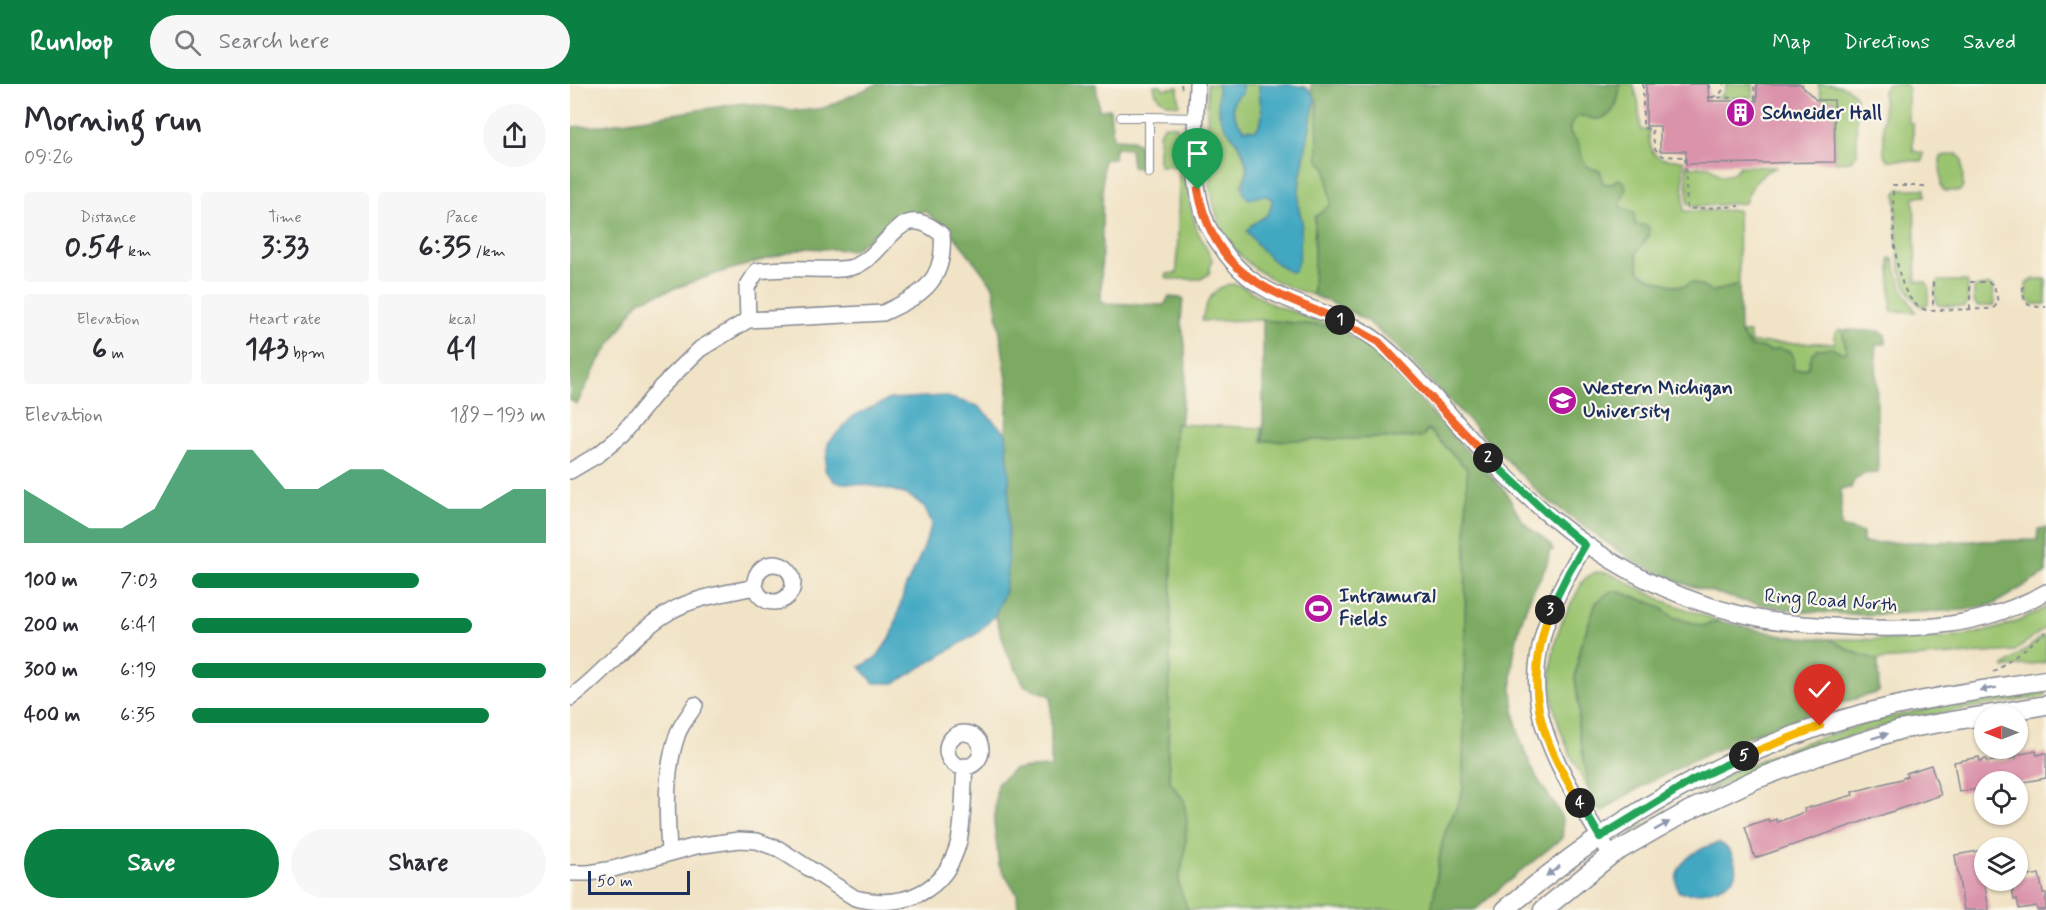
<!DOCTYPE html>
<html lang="en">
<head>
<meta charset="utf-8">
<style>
	body { margin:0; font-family:Mynerve,sans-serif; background:#f7f7f7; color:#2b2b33; height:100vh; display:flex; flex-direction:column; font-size:22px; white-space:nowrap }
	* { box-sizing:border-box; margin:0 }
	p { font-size:20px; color:#7c7c81 }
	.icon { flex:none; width:33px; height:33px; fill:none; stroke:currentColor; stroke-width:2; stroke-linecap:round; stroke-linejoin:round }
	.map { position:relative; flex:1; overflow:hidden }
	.details { display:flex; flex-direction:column; background:#fff; width:570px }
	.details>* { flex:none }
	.needle { width:39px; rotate:270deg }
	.tools { position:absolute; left:1404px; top:621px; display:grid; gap:12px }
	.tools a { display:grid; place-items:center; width:54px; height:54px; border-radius:50%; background:#fff; box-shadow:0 2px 4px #0004; font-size:30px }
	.scale { position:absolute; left:18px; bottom:15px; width:102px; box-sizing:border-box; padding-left:6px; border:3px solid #1b2f5e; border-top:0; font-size:16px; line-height:21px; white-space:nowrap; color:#1b2f5e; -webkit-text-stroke:4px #fbf7ec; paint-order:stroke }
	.pin { position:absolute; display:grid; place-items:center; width:51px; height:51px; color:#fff; margin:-62px -26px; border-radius:50% 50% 50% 0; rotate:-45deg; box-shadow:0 0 6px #0007 }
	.pin .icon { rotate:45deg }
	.km { position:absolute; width:30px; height:30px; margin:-15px; border-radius:50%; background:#222; color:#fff; font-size:16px; line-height:30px; text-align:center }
	.round { display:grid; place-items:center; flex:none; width:63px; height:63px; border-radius:32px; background:#f7f7f7 }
	.summary { display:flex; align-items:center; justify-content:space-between; height:102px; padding:0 24px }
	h1 { font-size:33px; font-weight:700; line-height:45px }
	.stats { display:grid; grid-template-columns:repeat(3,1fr); gap:9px; height:102px; padding:6px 24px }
	.stats div { display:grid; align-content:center; border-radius:6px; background:#f7f7f7; text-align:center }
	.stats b { font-size:30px; font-weight:700 }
	.stats small { font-size:16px; font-weight:400 }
	.stats p { font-size:16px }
	.chart { height:168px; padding:12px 24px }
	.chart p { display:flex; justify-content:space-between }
	.chart svg { width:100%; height:108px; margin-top:6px; fill:#0b8043; opacity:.7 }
	.button { display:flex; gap:12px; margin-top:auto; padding:12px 24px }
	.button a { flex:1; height:69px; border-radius:36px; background:#0b8043; color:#fff; font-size:24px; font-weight:700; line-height:69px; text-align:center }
	.button a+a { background:#f7f7f7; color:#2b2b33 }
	ul { padding:0 24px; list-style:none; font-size:20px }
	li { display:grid; grid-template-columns:96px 72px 1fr; align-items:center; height:45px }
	li i { height:15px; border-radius:8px; background:#0b8043 }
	header { display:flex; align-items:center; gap:36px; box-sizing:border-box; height:84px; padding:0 30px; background:#0b8043; color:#fff }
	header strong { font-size:28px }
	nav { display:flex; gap:33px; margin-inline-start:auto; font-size:21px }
	.search { width:420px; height:54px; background:#f7f7f7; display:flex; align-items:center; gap:15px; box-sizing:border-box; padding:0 21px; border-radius:33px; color:#7c7c81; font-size:22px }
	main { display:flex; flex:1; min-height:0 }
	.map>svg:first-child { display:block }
</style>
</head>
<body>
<header>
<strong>Runloop</strong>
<div class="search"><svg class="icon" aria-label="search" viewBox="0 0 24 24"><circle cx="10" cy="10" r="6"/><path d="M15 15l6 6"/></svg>Search here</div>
<nav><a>Map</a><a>Directions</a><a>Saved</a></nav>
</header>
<main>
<section class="details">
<div class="summary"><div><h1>Morning run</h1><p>09:26</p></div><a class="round"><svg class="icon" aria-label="share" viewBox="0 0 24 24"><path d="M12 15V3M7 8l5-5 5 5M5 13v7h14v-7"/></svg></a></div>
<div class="stats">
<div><p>Distance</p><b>0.54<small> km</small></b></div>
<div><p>Time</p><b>3:33</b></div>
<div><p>Pace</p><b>6:35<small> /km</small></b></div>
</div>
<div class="stats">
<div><p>Elevation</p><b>6<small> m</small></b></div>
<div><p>Heart rate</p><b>143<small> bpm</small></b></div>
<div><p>kcal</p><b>41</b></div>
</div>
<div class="chart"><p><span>Elevation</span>189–193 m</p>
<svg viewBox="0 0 160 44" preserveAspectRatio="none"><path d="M0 44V22L10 30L20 38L30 38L40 30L50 6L60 6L70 6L80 22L90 22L100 14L110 14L120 22L130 30L140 30L150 22L160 22V44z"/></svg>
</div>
<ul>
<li><b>100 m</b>7:03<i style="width:64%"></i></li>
<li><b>200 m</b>6:41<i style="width:79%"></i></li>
<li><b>300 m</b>6:19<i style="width:100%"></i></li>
<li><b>400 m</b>6:35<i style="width:84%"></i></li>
</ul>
<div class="button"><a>Save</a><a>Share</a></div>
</section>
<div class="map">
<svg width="1476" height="826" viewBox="0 0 1476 826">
	<rect width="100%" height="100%" fill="#fbf7ec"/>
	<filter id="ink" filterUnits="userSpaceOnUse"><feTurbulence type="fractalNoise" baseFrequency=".0167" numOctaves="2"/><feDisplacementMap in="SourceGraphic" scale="12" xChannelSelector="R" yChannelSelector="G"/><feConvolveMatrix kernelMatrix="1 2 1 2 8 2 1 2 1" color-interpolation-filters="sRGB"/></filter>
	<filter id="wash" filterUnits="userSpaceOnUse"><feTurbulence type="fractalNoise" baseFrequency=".008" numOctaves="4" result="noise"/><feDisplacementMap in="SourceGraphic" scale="24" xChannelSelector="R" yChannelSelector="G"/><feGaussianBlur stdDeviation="1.35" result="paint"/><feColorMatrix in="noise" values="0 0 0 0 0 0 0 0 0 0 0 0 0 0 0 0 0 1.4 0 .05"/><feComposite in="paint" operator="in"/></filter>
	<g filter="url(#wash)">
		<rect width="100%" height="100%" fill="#f1e3c6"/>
		<path fill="#9bc470" stroke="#5b7a67" stroke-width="1.5" d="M637,0h11l1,29 4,10 18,26 4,12 2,10 -6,15 17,11 6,-2 8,3c0,16 -7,21 -21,27l5,18 27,25 19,-47 -4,-15 2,-27 15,-80 2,2 1,58 8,9 5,36 -16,13 -2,78c-118,-34 -104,-110 -106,-211z
			M672,0h18c-4,16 9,31 -4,46l-12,-1c-9,-8 -13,-19 -9,-31l7,-5z
			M1050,0h13l5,16 3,30h8c0,28 8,30 34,30l1,51 54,-1 1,75 -28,7c-5,-3 -12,-9 -18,-9 -8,-1 -1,1 -9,3 -10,2 -38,-9 -45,-15l-3,-18 9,-11 3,-16 -13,-2 -6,-14 -9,-3v-5l4,-6 -11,-14 -3,2 -8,-1v-5l-14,-10 -6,-10 -3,-14 -9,-11c-1,-7 2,-17 12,-17 5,0 9,3 14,3 19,0 23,-19 24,-35z
			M1156,0h27v13l-34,1 5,-6z
			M1248,0c15,0 32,0 38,13l1,57 -6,7 -16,1 -1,-62h-12z
			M1318,0h17l3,3v35l5,1v28l10,2v8l-35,-1 -4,-6 -1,-63z
			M584,1h7l2,4 15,-2 1,18c-13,0 -24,-6 -25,-20z
			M595,41l12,1v40h-18v-33z
			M614,50l3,60 10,36 15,29 -3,15 -8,5h-33l-2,-2 1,-3 10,-1 2,-103h5z
			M1387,70l5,5 1,28 -3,4h-16l-3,-5 -1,-27 2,-3z
			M1116,80l2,3 22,-1c9,13 21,12 30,0l37,1c-18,6 -26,18 -32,36l-53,4 -4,-3z
			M1330,105h25v7l-11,1 2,84 10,1 3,4 -1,18 -5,3c-29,-15 -27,-80 -27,-109v-5z
			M1320,174l3,1 11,34 12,19 -25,-1z
			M1464,195h12v25h-13l-6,-5 -1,-16z
			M1369,197h27l2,2v20l-4,4 -26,-2c-4,-5 -4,-19 1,-24z
			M664,200l8,2 31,19 63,22 -73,-7 -61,1c3,-19 12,-36 32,-37z
			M1419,201l4,2 2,17 -2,2h-15l-4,-4v-13l4,-3z
			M1269,246h3l5,22 -4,2 -5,-4 -28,10 -1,8 -17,2 2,-11 -28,-10 -15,-2 -11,-14h9l2,10h84v-10z
			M605,340l87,4v13l160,-4 6,-8 39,40 -4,319c-3,18 -14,31 -19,48 -7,24 -7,50 -13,74h-243l-10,-27 7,-30 -1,-53 -14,-18 -2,-25z
			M1026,488l13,1 55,28 55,20 -16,5 -30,-9 -16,-12 -40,-14 -21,12 -16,44 -5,31 4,31 -1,17 12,67c-30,-55 -53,-106 -29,-169 6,-14 15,-28 21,-42l5,-5z
			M1476,523v20l-31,24 -137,9 -25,-8 -23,-13c71,0 153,8 216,-32z
			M1476,550v28l-42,6v-2z
			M1476,604v8c-53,9 -106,15 -158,29 -61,16 -119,38 -176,65 -28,13 -54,29 -81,43l70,-39 34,-24 68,-27 79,-24 53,-12z"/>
		<path fill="#7caa62" stroke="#4c6c60" stroke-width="1.5" d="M307,0h219l3,26 11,-1 3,30 19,1 7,4 2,25 -9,-2 -2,-18 -15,-1 -1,11 -11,1 -2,143 63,2 5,-8 14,1 -2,23 4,23 1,31 -6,49h-5l-7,334 2,24 14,18 3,22 -2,31 -7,30 10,27h-170l-1,-16 -18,-29 -5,-42 3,-39 17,-15 37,-2v-71l-26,-10 -17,-31 -13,-40 10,-25 3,-29 1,-85 -3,-43 2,-46 -15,-101 -37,-48 -31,-27 -41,16 -31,23 -49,-2 -89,26 -76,27 -41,62 -21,41 -7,-4v-273l27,-1 146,-23 57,8 24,-3z
			M741,0h309c-1,15 -5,35 -24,35 -5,0 -9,-3 -14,-3 -9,0 -13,10 -12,17l9,11 3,14 6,9 13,4 1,12 8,1 8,-5 6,3 2,6 -6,19 14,6 1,11 13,2c4,11 -6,18 -12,27l3,18c7,6 36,17 45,15 8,-2 1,-4 9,-3 6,0 13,6 18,9l28,-7 1,48 11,14h9l10,4 10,-3 12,5 2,6 -1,11 15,-2 4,-14 5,-5 15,-1 11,5 4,-1 -5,-22 37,1 6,4 1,9h-10l2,129c-14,0 -23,1 -27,15l-10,1v38l22,6v10l174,-3 1,-11 8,-1v45l-52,31 -29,6 -99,5 -67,-4 -56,-10 -62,-18 -48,-22 -90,-64 -149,-153 -27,-23 -20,-11 -34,-15 2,-78 16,-13 -5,-36 -8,-8 -1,-59 -5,-8z
			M693,236l73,7 47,28 53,63 69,73 16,28 7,8 20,14 5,9 -4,1c0,17 -13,32 -19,47 -14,33 -21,68 -17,104 2,24 10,49 21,70 7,15 21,30 27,44 3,7 2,15 1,22l-57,46 -30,26h-44c6,-24 6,-49 13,-74 5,-17 16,-30 19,-48l4,-319 -39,-40 -5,8 -160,4z
			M1047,507l40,14 16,12 30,9 16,-5 67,15 44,3 23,13 25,8 1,32c-70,19 -136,44 -201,76 -26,13 -53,26 -76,44l-10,-7 -14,-79 1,-17 -4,-31 5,-31 16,-44 13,-11z"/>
		<path fill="#42a8c2" stroke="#2e6c90" stroke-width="1.5" d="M648,0h24v9c-16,8 -8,27 2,36l12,1c13,-15 0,-30 4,-46 12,0 36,0 46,3 4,3 7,8 9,12l-15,80 -2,27 4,15 -3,36 -4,14 -4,1c-19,-9 -32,-24 -44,-41 9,-15 25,-9 25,-32l-8,-4 -15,4c-13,-9 -2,-16 -2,-28 0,-25 -16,-32 -25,-50 -5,-12 -4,-24 -4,-37z
			M374,312l34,10 28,27 3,43 -1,85 -3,29 -10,25 -17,18 -83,50h-21l-14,-16 16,-9 16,-23 13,-47 18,-38 9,-27c-3,-6 -6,-13 -9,-17 -19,-20 -63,-21 -88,-24l-10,-11 3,-28 25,-27 37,-17z
			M1149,759c8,3 12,8 15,17 2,7 3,13 -2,19 -8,10 -43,18 -54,12 -9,-26 18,-43 41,-48z"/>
		<g id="blocks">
			<path fill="#da93aa" d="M1076,0h62l1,17h48v-17h43l16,16h18l1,62 -149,2v-13h-26v-25h-14z
				M1466,667l1,4 9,-2v25l-28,5 -34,-1v6l-25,4 -5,-30 25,-5 1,4 6,-2 1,3 29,-4 -1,-3z
				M1361,681l10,30 -186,63 -10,-31 23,-8 1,3 7,-3 1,3 28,-10 -1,-3 49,-14 -1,-3 49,-13 6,-3 -1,-3z
				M1414,766v30l5,30h-25l-9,-55z
				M1469,790l4,19h3v17h-9l-1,-4 -17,3 -2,-10 -3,1 -2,-13h4l-1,-7h3v-2z"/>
		</g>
	</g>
	<g filter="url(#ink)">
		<use href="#blocks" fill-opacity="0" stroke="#868992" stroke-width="1.5"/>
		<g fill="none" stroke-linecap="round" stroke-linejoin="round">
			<defs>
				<path id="service" d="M551,33h28
					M579,90v-57l48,1"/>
				<path id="minor" d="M627,0c-1,46 -8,97 10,140 4,9 10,17 15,24 14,21 33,37 56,47 33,15 73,24 102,48 40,33 74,78 109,116 76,80 159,137 269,159 29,6 60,7 90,9 70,4 135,0 198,-35
					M0,387l29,-17 23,-19 39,-48 39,-38 48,-29 135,-7c38,-17 63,-32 59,-78 -43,-38 -52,16 -86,31 -13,6 -50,2 -66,3 -11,0 -22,1 -33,2l-10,16 1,33
					M1015,461c-79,130 -54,181 21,302
					M185 499a19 19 0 1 1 38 0a19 19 0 1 1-38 0Z
					M0,614c36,-25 62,-65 101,-87 24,-14 57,-18 84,-24
					M377 666a17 17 0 1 1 34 0a17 17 0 1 1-34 0Z
					M99,769c-2,-40 -5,-82 9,-120 4,-10 12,-19 17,-28
					M0,789h19l24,-4 83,-23 43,-6 18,1 22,8 76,49c49,12 91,-6 104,-57 5,-24 4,-51 6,-75"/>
				<path id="tertiary" d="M935,826c92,-79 198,-144 313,-183 74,-25 152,-35 228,-47
					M973,826l68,-55 77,-44 66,-31 75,-28 70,-22 147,-25"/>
			</defs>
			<use href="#service" stroke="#868992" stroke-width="10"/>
			<use href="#minor" stroke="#868992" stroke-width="18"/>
			<use href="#tertiary" stroke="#868992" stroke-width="21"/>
			<path stroke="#868992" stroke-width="2" stroke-dasharray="4.5 4.5" stroke-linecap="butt" d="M611,0l1,6
				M1073,0v44l9,1 3,20 8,7 22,1 2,52 52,-3
				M1139,0v13
				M1232,1l1,-1
				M1139,13l46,2 -1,-15
				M1142,13c7,-1 12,-5 12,-13
				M1354,102h-31c1,31 -4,113 33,124l63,-1 5,-1 4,-6 -4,-17 -6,-3h-18v27
				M1363,198v28
				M1453,202c0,20 5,21 23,21
				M1423,588l53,-40"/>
			<use href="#service" stroke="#fff" stroke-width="8"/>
			<use href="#minor" stroke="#fff" stroke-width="15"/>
			<use href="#tertiary" stroke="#fff" stroke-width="18"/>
		</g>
		<defs><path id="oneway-solid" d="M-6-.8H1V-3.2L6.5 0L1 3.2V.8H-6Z" transform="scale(1.5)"/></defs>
		<g fill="#8d97ae">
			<use href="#oneway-solid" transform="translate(1418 605) rotate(171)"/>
			<use href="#oneway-solid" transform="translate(1310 652) rotate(-17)"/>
			<use href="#oneway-solid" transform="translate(1092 742) rotate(-29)"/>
			<use href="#oneway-solid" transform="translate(983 787) rotate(144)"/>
		</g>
	</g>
	<g fill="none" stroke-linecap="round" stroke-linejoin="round" filter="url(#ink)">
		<defs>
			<path id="split-1" d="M628,106c16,86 71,101 142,130"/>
			<path id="split-2" d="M770,236l39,22 109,116"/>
			<path id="split-3" d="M918,374l59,55 38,32 -16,27 -19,38"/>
			<path id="split-4" d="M980,526c-27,80 -12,123 30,193"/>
			<path id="split-5" d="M1010,719l20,34 93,-57 51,-24"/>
			<path id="split-6" d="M1174,672l76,-30"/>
		</defs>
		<use href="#split-1" stroke="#fff" stroke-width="12"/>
		<use href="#split-2" stroke="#fff" stroke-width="12"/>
		<use href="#split-3" stroke="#fff" stroke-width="12"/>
		<use href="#split-4" stroke="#fff" stroke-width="12"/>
		<use href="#split-5" stroke="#fff" stroke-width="12"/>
		<use href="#split-6" stroke="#fff" stroke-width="12"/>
		<use href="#split-1" stroke="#f0652b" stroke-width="8"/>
		<use href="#split-2" stroke="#f0652b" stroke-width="8"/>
		<use href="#split-3" stroke="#22a559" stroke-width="8"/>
		<use href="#split-4" stroke="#f5b400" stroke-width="8"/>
		<use href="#split-5" stroke="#22a559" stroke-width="8"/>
		<use href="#split-6" stroke="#f5b400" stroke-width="8"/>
	</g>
	<defs>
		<symbol id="building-disc" viewBox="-11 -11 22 22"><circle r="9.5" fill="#b5179e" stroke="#fbf7ec"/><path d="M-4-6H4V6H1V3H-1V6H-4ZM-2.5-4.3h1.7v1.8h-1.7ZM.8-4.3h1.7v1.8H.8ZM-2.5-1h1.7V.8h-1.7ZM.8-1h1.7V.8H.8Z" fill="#fff"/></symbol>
		<symbol id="university-disc" viewBox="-11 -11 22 22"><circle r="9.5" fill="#b5179e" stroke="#fbf7ec"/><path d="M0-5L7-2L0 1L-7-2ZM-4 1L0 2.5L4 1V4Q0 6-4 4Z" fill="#fff"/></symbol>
		<symbol id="stadium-disc" viewBox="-11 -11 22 22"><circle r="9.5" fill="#b5179e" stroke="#fbf7ec"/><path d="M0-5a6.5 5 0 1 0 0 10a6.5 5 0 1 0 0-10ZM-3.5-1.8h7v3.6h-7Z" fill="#fff"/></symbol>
	</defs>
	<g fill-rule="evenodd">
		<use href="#building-disc" x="1154" y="12" width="33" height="33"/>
		<use href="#university-disc" x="976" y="300" width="33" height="33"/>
		<use href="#stadium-disc" x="732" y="508" width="33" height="33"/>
	</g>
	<g text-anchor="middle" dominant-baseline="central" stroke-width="4.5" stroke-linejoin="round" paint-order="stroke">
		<g font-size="20" font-weight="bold" fill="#1b2f5e" stroke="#fbf7ec" text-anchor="start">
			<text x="1192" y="29">Schneider Hall</text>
			<text x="1013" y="304">Western Michigan<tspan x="1013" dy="23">University</tspan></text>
			<text x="769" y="512">Intramural<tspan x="769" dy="23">Fields</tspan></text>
		</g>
		<g font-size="20" fill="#1b2f5e" stroke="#fbf7ec">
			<text transform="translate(1261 517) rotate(4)">Ring Road North</text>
		</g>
	</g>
</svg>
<div class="tools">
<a><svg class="needle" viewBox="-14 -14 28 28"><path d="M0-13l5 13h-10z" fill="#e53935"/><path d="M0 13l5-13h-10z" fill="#7c7c81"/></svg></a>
<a><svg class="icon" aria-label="locate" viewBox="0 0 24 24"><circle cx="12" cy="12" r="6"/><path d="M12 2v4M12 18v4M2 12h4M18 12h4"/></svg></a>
<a><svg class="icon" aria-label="layers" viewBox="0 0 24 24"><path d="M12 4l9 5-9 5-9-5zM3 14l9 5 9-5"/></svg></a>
</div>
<div class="scale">50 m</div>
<div class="pin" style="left:628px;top:106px;background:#1e9e55"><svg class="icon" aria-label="arrive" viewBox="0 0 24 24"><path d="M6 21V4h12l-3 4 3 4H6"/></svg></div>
<div class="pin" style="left:1250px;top:642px;background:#d93025"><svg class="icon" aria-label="check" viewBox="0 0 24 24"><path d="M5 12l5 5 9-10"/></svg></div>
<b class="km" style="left:770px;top:236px">1</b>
<b class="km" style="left:918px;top:374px">2</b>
<b class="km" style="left:980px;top:526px">3</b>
<b class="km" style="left:1010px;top:719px">4</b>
<b class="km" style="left:1174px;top:672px">5</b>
</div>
</main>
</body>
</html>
